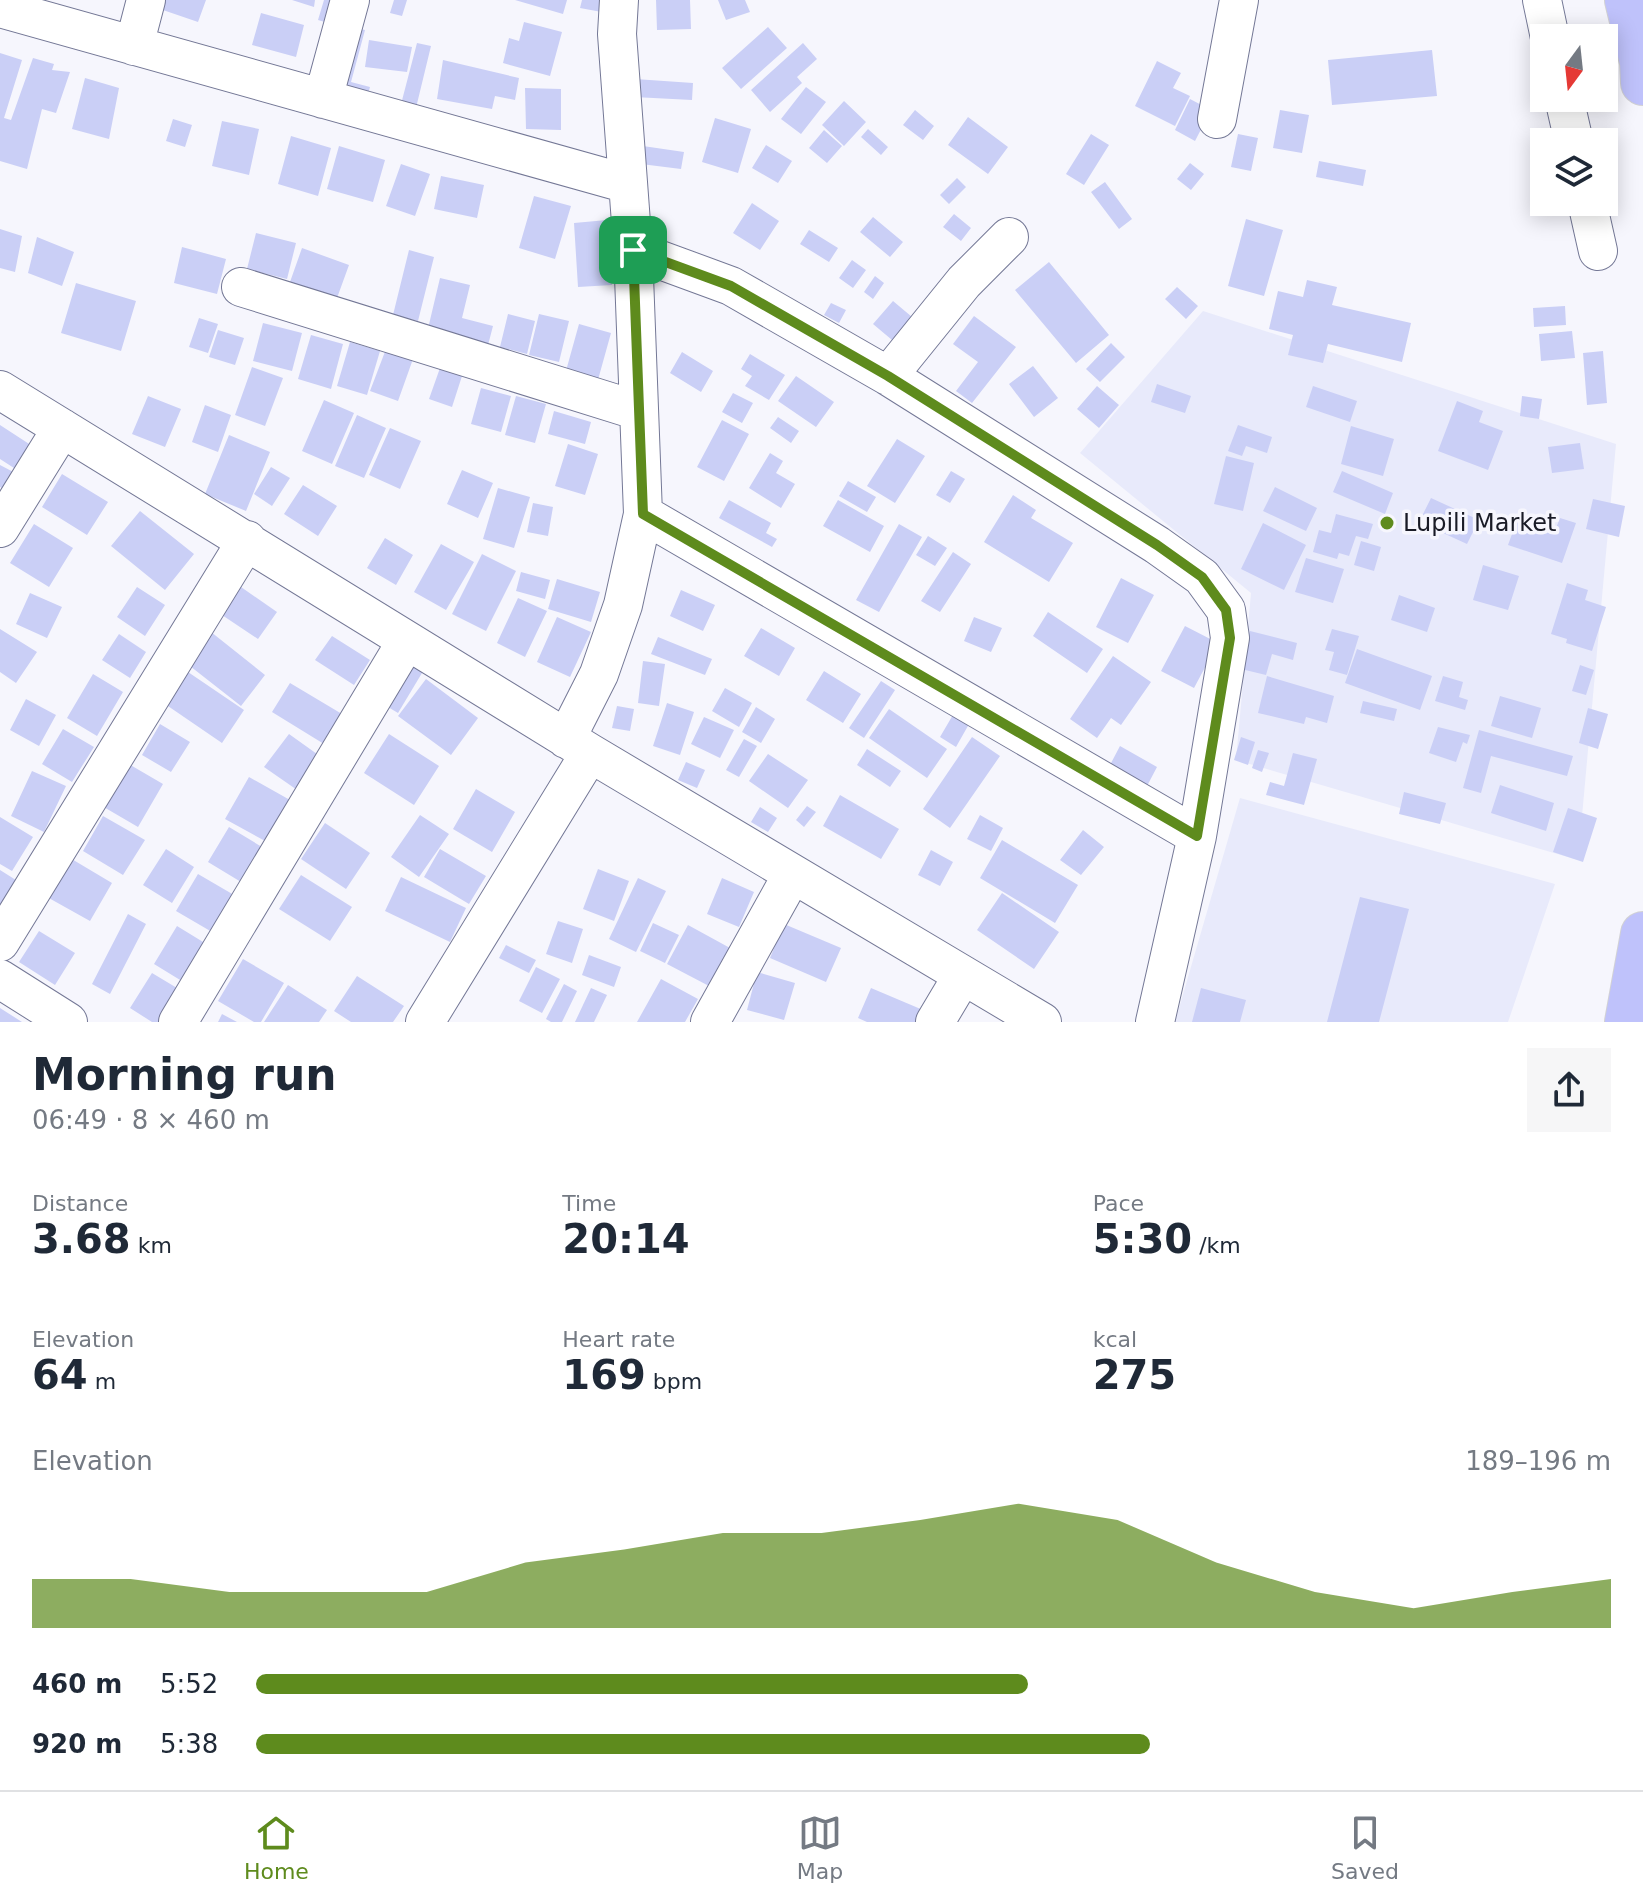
<!DOCTYPE html>
<html lang="en">
<head>
<meta charset="utf-8">
<style>
	body { margin:0; font-family:"DejaVu Sans",sans-serif; background:#f6f6f7; color:#1f2937; height:100vh; display:flex; flex-direction:column; font-size:30px; white-space:nowrap }
	* { box-sizing:border-box; margin:0 }
	p { font-size:26px; color:#747a83 }
	.icon { flex:none; width:44px; height:44px; fill:none; stroke:currentColor; stroke-width:2; stroke-linecap:round; stroke-linejoin:round }
	.map { position:relative; height:1022px; overflow:hidden }
	.side { display:flex; flex-direction:column; background:#fff; flex:1 }
	.side>* { flex:none }
	.needle { width:52px; rotate:195deg }
	.fabs { position:absolute; left:1530px; top:24px; display:grid; gap:16px }
	.fabs a { display:grid; place-items:center; width:88px; height:88px; border-radius:0px; background:#fff; box-shadow:0 4px 20px #0003; font-size:40px }
	.pin { position:absolute; display:grid; place-items:center; width:68px; height:68px; color:#fff; margin:-34px; border-radius:16px; box-shadow:0 4px 12px #0006 }
	.round { display:grid; place-items:center; flex:none; width:84px; height:84px; border-radius:0px; background:#f6f6f7 }
	.headline { display:flex; align-items:center; justify-content:space-between; height:136px; padding:0 32px }
	h1 { font-size:44px; font-weight:800; line-height:60px }
	.figures { display:grid; grid-template-columns:repeat(3,1fr); gap:12px; height:136px; padding:8px 32px }
	.figures div { display:grid; align-content:center }
	.figures b { font-size:40px; font-weight:800 }
	.figures small { font-size:22px; font-weight:400 }
	.figures p { font-size:22px }
	.chart { height:224px; padding:16px 32px }
	.chart p { display:flex; justify-content:space-between }
	.chart svg { width:100%; height:144px; margin-top:8px; fill:#5e8b1d; opacity:.7 }
	ul { padding:0 32px; list-style:none; font-size:26px }
	li { display:grid; grid-template-columns:128px 96px 1fr; align-items:center; height:60px }
	li i { height:20px; border-radius:10px; background:#5e8b1d }
	.dock { display:flex; justify-content:space-around; align-items:center; height:112px; border-top:2px solid #e0e1e3; background:#fff; font-size:22px; color:#747a83 }
	.dock a { display:grid; justify-items:center; gap:4px }
	.dock .on { color:#5e8b1d }
	.map>svg:first-child { display:block }
</style>
</head>
<body>
<div class="map">
<svg width="1643" height="1022" viewBox="0 0 1643 1022">
	<rect width="100%" height="100%" fill="#f6f6fd"/>
	<path fill="#e8eafb" d="M1203,311l413,133 -38,416 -342,-100 15,-167 -171,-140z
		M1240,798l315,86 -47,138h-333z"/>
	<path fill="#cacff6" d="M164,0h42l-8,22 -38,-13z
		M292,0h23l-1,7z
		M324,0h18l-7,25 -17,-5z
		M394,0h13l-5,16 -12,-3z
		M515,0h52l-4,14z
		M582,0h28l-3,13 -27,-5z
		M656,0h34l1,29 -34,1z
		M718,0h27l5,12 -24,8z
		M261,13l43,12 -8,32 -44,-12z
		M524,22l38,10 -12,44 -47,-13 6,-25 10,3z
		M348,26l17,4 -14,52 19,5 -4,14 -36,-8z
		M768,27l19,21 -46,41 -19,-21z
		M369,40l43,7 -5,25 -42,-5z
		M417,43l14,3 -16,66 -15,-4z
		M803,43l14,16 -20,18 5,6 -32,29 -19,-22z
		M1432,50l5,46 -105,9 -4,-45z
		M0,53l22,7 -18,58 7,2 22,-62 21,6 -2,6 18,2 -14,41 -14,-4 -15,60 -27,-8z
		M443,60l76,18 -4,22 -20,-4 -3,13 -55,-10z
		M1157,61l24,12 -8,15 17,8 -15,30 -40,-20z
		M85,78l34,10 -10,51 -37,-10z
		M635,79l58,4 -1,17 -58,-3z
		M806,87l20,15 -25,32 -20,-15z
		M525,88l36,1v41l-35,-1z
		M1190,99l21,11 -16,31 -20,-11z
		M844,101l22,21 -22,24 -22,-21z
		M915,110l19,16 -11,14 -20,-15z
		M1280,110l29,5 -7,38 -29,-5z
		M968,117l40,30 -20,27 -40,-29z
		M715,118l36,11 -13,44 -36,-11z
		M173,119l19,6 -7,22 -19,-6z
		M222,121l37,8 -10,46 -37,-9z
		M868,129l20,18 -7,8 -20,-18z
		M824,130l18,16 -15,17 -18,-15z
		M1091,134l18,11 -25,40 -18,-11z
		M1238,134l20,4 -7,33 -20,-4z
		M291,136l40,12 -13,48 -40,-12z
		M636,145l48,7 -3,17 -48,-6z
		M766,145l26,16 -14,22 -26,-15z
		M339,146l46,14 -12,42 -46,-13z
		M1319,161l47,9 -3,16 -47,-9z
		M1190,163l14,11 -13,16 -14,-11z
		M401,164l29,10 -15,42 -29,-10z
		M441,176l43,9 -7,33 -43,-9z
		M957,178l9,9 -17,17 -9,-9z
		M1105,182l27,37 -13,10 -28,-37z
		M534,196l37,10 -16,53 -36,-11z
		M752,203l27,18 -19,29 -27,-17z
		M954,214l17,14 -10,13 -18,-14z
		M873,217l30,25 -13,15 -30,-25z
		M1246,219l37,11 -19,66 -36,-10z
		M607,220l5,65 -34,2 -4,-64z
		M0,229l22,7 -7,36 -15,-4z
		M809,230l29,18 -9,14 -29,-18z
		M256,233l40,10 -9,36 -40,-10z
		M37,237l37,15 -12,34 -34,-13z
		M182,247l44,12 -9,35 -43,-11z
		M302,248l47,17 -12,33 -47,-16z
		M409,250l25,7 -16,64 -25,-6z
		M852,260l14,10 -13,18 -14,-10z
		M1049,262l60,73 -33,28 -61,-73z
		M875,276l9,7 -11,16 -9,-7z
		M440,278l30,7 -8,33 31,8 -6,23 -61,-12z
		M1307,280l30,7 -5,18 79,18 -9,39 -74,-18 -5,19 -35,-8 5,-20 -24,-6 9,-38 25,6z
		M76,283l60,18 -15,50 -60,-18z
		M1177,287l21,19 -12,13 -21,-20z
		M893,301l25,21 -20,23 -25,-21z
		M831,303l15,7 -7,13 -15,-8z
		M1565,306l1,19 -32,2 -1,-19z
		M508,314l27,7 -8,33 -27,-7z
		M539,314l30,7 -10,41 -30,-7z
		M974,316l42,31 -44,56 -16,-12 22,-29 -25,-18z
		M199,318l19,6 -10,29 -19,-6z
		M263,323l39,10 -10,38 -39,-10z
		M579,324l32,9 -15,54 -32,-9z
		M218,330l26,8 -9,27 -26,-8z
		M1572,331l3,27 -34,3 -2,-27z
		M311,335l32,9 -12,45 -33,-10z
		M350,342l30,9 -13,44 -30,-9z
		M1111,343l14,14 -25,25 -14,-13z
		M386,349l27,10 -15,42 -28,-10z
		M1603,351l4,52 -20,2 -4,-52z
		M682,352l31,19 -12,21 -31,-19z
		M750,354l35,21 -16,25 -24,-14 7,-10 -11,-7z
		M1033,366l25,32 -24,19 -25,-33z
		M252,367l31,11 -18,48 -30,-11z
		M440,368l22,8 -10,31 -23,-8z
		M796,376l38,26 -18,25 -38,-26z
		M1157,384l34,12 -6,17 -34,-11z
		M1097,386l22,19 -20,23 -22,-19z
		M1313,386l44,15 -7,21 -44,-15z
		M481,388l30,8 -10,36 -30,-8z
		M733,393l20,10 -11,20 -20,-11z
		M148,396l33,13 -16,38 -33,-13z
		M516,396l30,8 -11,39 -30,-8z
		M1522,396l20,3 -3,20 -19,-3z
		M324,400l30,13 -22,51 -30,-13z
		M1457,401l26,10 -4,11 24,9 -15,39 -50,-19z
		M205,405l26,10 -13,37 -26,-10z
		M554,411l37,11 -6,22 -37,-10z
		M357,415l29,13 -22,50 -29,-12z
		M778,417l21,14 -8,12 -21,-15z
		M722,420l27,14 -25,47 -27,-14z
		M0,425l43,28 -15,24 -28,-18z
		M1238,425l34,12 -5,16 -21,-7 -4,10 -14,-5z
		M1351,426l43,13 -11,37 -42,-12z
		M390,428l31,13 -21,48 -31,-14z
		M229,435l41,17 -24,59 -41,-17z
		M897,439l28,17 -30,47 -28,-17z
		M1580,443l4,26 -32,4 -4,-26z
		M568,444l30,10 -13,41 -30,-9z
		M770,453l13,8 -7,12 19,11 -14,24 -32,-20z
		M1226,456l28,7 -11,48 -29,-7z
		M0,465l21,11 -9,17 -12,-6z
		M271,467l19,11 -18,28 -18,-12z
		M462,470l31,13 -15,35 -31,-14z
		M951,471l14,8 -15,24 -14,-8z
		M1342,471l51,22 -8,21 -52,-22z
		M62,474l46,28 -21,33 -45,-28z
		M848,481l28,16 -9,15 -28,-16z
		M303,485l34,21 -19,30 -34,-22z
		M1275,487l42,21 -11,23 -43,-20z
		M498,488l32,9 -16,51 -31,-9z
		M1013,495l23,15 -5,8 42,25 -24,39 -65,-40z
		M1431,498l48,22 -12,24 -48,-22z
		M1593,499l32,7 -6,31 -33,-8z
		M729,500l42,23 -5,10 11,6 -5,8 -53,-29z
		M838,500l46,26 -14,26 -47,-26z
		M533,503l20,4 -5,29 -21,-4z
		M140,511l54,43 -29,36 -54,-44z
		M1336,514l37,10 -5,15 -12,-3 -7,20 -10,-3 -2,6 -24,-7 6,-22 12,3z
		M1519,515l37,13 4,-10 16,5 -14,40 -54,-18z
		M1263,523l43,22 -22,45 -43,-21z
		M34,524l39,24 -24,39 -39,-24z
		M899,524l23,13 -43,75 -23,-12z
		M928,536l19,12 -12,18 -19,-11z
		M385,538l28,17 -17,30 -29,-17z
		M1361,541l20,6 -7,24 -20,-6z
		M441,544l33,18 -28,48 -32,-18z
		M953,552l18,12 -31,48 -19,-11z
		M482,554l34,17 -30,60 -34,-17z
		M1306,558l38,11 -11,34 -38,-11z
		M1483,565l36,11 -11,34 -35,-10z
		M521,572l29,8 -5,19 -29,-8z
		M1121,578l33,17 -26,48 -32,-16z
		M557,579l43,13 -9,30 -43,-13z
		M1567,583l21,7 -3,10 21,7 -14,44 -26,-8 1,-4 -16,-5z
		M137,587l28,18 -20,31 -28,-19z
		M241,587l36,25 -19,27 -36,-24z
		M681,590l34,15 -12,26 -33,-15z
		M30,593l32,14 -15,31 -31,-14z
		M1399,595l36,13 -8,24 -36,-12z
		M518,598l29,13 -22,46 -28,-14z
		M1048,612l55,37 -16,24 -54,-37z
		M557,617l34,15 -21,45 -33,-15z
		M974,617l28,11 -11,24 -27,-11z
		M1185,626l33,17 -24,45 -33,-17z
		M206,628l59,47 -24,31 -60,-47z
		M761,628l34,20 -16,28 -35,-20z
		M0,629l37,23 -21,31 -16,-11z
		M1332,629l27,7 -12,39 -18,-5 5,-18 -9,-2z
		M1250,631l47,12 -4,17 -21,-6 -6,21 -25,-6z
		M119,634l27,18 -16,26 -28,-18z
		M332,636l38,24 -16,25 -39,-25z
		M658,637l54,22 -7,16 -54,-21z
		M1357,649l75,27 -12,34 -75,-27z
		M405,656l20,12 -27,45 -20,-12z
		M1113,656l38,26 -30,43 -10,-7 -14,20 -27,-19z
		M643,661l22,3 -6,42 -21,-3z
		M1580,665l14,5 -8,25 -14,-4z
		M824,671l37,23 -18,29 -37,-23z
		M188,672l56,38 -22,33 -57,-39z
		M93,674l30,18 -26,44 -30,-18z
		M1267,676l67,20 -7,27 -21,-6 -2,7 -46,-11z
		M1443,676l20,6 -4,15 9,3 -3,10 -30,-9z
		M426,679l52,39 -27,37 -53,-39z
		M881,681l14,9 -31,48 -15,-10z
		M290,683l52,31 -18,30 -52,-32z
		M725,688l27,15 -13,24 -27,-16z
		M1500,696l41,12 -9,30 -41,-12z
		M26,699l30,16 -17,31 -29,-16z
		M1363,701l34,8 -3,12 -34,-8z
		M667,703l27,9 -14,43 -27,-9z
		M617,706l17,3 -4,22 -18,-3z
		M756,707l19,12 -14,24 -19,-11z
		M957,708l16,9 -17,30 -16,-10z
		M1588,708l20,6 -10,35 -19,-6z
		M889,709l58,40 -20,29 -58,-40z
		M704,717l30,13 -14,28 -29,-14z
		M160,724l30,18 -19,30 -29,-17z
		M1438,727l32,8 -3,9 -4,-2 -7,20 -27,-9z
		M63,729l31,18 -22,35 -30,-18z
		M1479,730l94,26 -6,20 -76,-20 -10,37 -18,-5z
		M289,734l35,25 -24,33 -36,-25z
		M389,734l50,32 -25,39 -50,-32z
		M972,737l28,19 -50,72 -27,-19z
		M1241,737l14,5 -7,23 -14,-5z
		M744,739l13,7 -18,31 -13,-7z
		M1120,746l37,21 -10,19 -37,-21z
		M867,749l34,22 -11,16 -33,-22z
		M1258,750l11,3 -7,19 -10,-4z
		M1293,753l24,6 -13,46 -38,-10 4,-13 14,4z
		M768,754l40,26 -20,28 -39,-27z
		M686,762l19,8 -8,18 -19,-8z
		M127,763l36,21 -25,43 -36,-21z
		M32,771l34,15 -22,46 -33,-16z
		M249,777l41,23 -23,42 -42,-23z
		M1500,785l54,18 -8,28 -55,-18z
		M476,789l39,23 -23,40 -39,-23z
		M1404,792l42,11 -6,21 -41,-10z
		M840,795l59,34 -18,30 -58,-33z
		M807,806l9,6 -12,15 -8,-7z
		M760,807l17,11 -9,14 -17,-10z
		M1568,808l29,10 -14,44 -30,-10z
		M420,815l29,19 -30,43 -28,-20z
		M980,815l23,13 -12,23 -24,-12z
		M103,816l42,24 -22,35 -40,-24z
		M0,817l33,20 -21,34 -12,-7z
		M325,823l45,30 -24,36 -45,-30z
		M229,827l38,23 -21,35 -38,-23z
		M1083,830l21,17 -23,28 -21,-15z
		M1002,840l76,45 -23,38 -75,-45z
		M166,849l28,18 -22,36 -29,-18z
		M440,849l46,27 -17,28 -45,-27z
		M931,850l22,12 -13,24 -22,-11z
		M70,858l42,25 -22,38 -43,-24z
		M598,869l31,12 -15,40 -31,-12z
		M0,870l27,17 -27,42z
		M198,874l36,21 -22,37 -36,-21z
		M301,875l51,32 -22,34 -51,-32z
		M401,877l65,31 -16,34 -65,-31z
		M638,878l28,13 -30,61 -27,-13z
		M722,878l32,14 -15,35 -32,-13z
		M1002,893l57,39 -25,37 -57,-39z
		M1360,897l49,12 -30,113h-52z
		M128,914l18,10 -36,70 -18,-10z
		M558,921l25,8 -11,34 -26,-9z
		M653,923l26,12 -14,28 -25,-12z
		M784,924l57,24 -15,34 -56,-24z
		M688,925l42,23 -21,38 -42,-22z
		M177,926l31,19 -23,38 -31,-19z
		M39,931l36,22 -20,32 -36,-23z
		M506,945l30,15 -7,13 -30,-15z
		M589,955l32,12 -7,20 -32,-12z
		M243,959l41,24 -23,39h-7l-36,-21z
		M536,967l24,12 -18,34 -23,-12z
		M757,972l38,11 -11,37 -37,-10z
		M152,973l30,18 -19,31h-11l-22,-14z
		M357,976l47,30 -11,16h-42l-17,-11z
		M661,979l37,20 -13,23h-48z
		M564,984l13,7 -15,31h-11l-5,-3z
		M288,985l39,25 -8,12h-55z
		M591,988l16,7 -13,27h-19z
		M871,988l52,22 -6,12h-50l-9,-4z
		M1201,988l45,12 -6,22h-48z
		M0,1008l22,14h-22z
		M222,1014l15,8h-19z"/>
	<g fill="none" stroke-linecap="round" stroke-linejoin="round">
		<defs>
			<path id="minor" d="M1542,0l8,38
				M0,8l628,176
				M134,46l12,-46
				M1564,98l10,44
				M323,99l27,-99
				M1217,119l22,-119
				M1587,202l11,49
				M633,250l98,36 157,90 269,169 45,32 24,33 4,28 -33,198 -42,186
				M241,287l398,124
				M888,376l76,-94 45,-45
				M0,390l590,363 452,269
				M643,514l554,322
				M0,528l62,-100
				M566,739l33,-65 24,-69 20,-91 -10,-264 -16,-216 2,-34
				M0,942l247,-402
				M0,979l68,43
				M178,1022l228,-380
				M425,1022l165,-269
				M710,1022l82,-147
				M935,1022l28,-47"/>
			<path id="major" d="M1627,0l15,62 1,21
				M1627,1022l16,-88"/>
		</defs>
		<use href="#minor" stroke="#747896" stroke-width="40"/>
		<use href="#major" stroke="#d1d1d4" stroke-width="46"/>
		<use href="#minor" stroke="#fff" stroke-width="38"/>
		<use href="#major" stroke="#bfc2fb" stroke-width="44"/>
	</g>
	<g fill="none" stroke-linecap="round" stroke-linejoin="round">
		<defs>
			<path id="route" d="M633,250l98,36 157,90 269,169 45,32 24,33 4,28 -33,198 -554,-322z"/>
		</defs>
		<use href="#route" stroke="#fff" stroke-width="16"/>
		<use href="#route" stroke="#5e8b1d" stroke-width="10"/>
	</g>
	<circle fill="#5e8b1d" stroke="#f6f6fd" stroke-width="3" cx="1387" cy="523" r="8"/>
	<g text-anchor="middle" dominant-baseline="central" stroke-width="7" stroke-linejoin="round" paint-order="stroke">
		<g font-size="24" fill="#191b26" stroke="#f6f6fd" text-anchor="start">
			<text x="1403" y="523">Lupili Market</text>
		</g>
	</g>
</svg>
<div class="fabs">
<a><svg class="needle" viewBox="-14 -14 28 28"><path d="M0-13l5 13h-10z" fill="#e53935"/><path d="M0 13l5-13h-10z" fill="#747a83"/></svg></a>
<a><svg class="icon" aria-label="layers" viewBox="0 0 24 24"><path d="M12 4l9 5-9 5-9-5zM3 14l9 5 9-5"/></svg></a>
</div>
<div class="pin" style="left:633px;top:250px;background:#1e9e55"><svg class="icon" aria-label="arrive" viewBox="0 0 24 24"><path d="M6 21V4h12l-3 4 3 4H6"/></svg></div>
</div>
<section class="side">
<div class="headline"><div><h1>Morning run</h1><p>06:49 · 8 × 460 m</p></div><a class="round"><svg class="icon" aria-label="share" viewBox="0 0 24 24"><path d="M12 15V3M7 8l5-5 5 5M5 13v7h14v-7"/></svg></a></div>
<div class="figures">
<div><p>Distance</p><b>3.68<small> km</small></b></div>
<div><p>Time</p><b>20:14</b></div>
<div><p>Pace</p><b>5:30<small> /km</small></b></div>
</div>
<div class="figures">
<div><p>Elevation</p><b>64<small> m</small></b></div>
<div><p>Heart rate</p><b>169<small> bpm</small></b></div>
<div><p>kcal</p><b>275</b></div>
</div>
<div class="chart"><p><span>Elevation</span>189–196 m</p>
<svg viewBox="0 0 160 44" preserveAspectRatio="none"><path d="M0 44V29L10 29L20 33L30 33L40 33L50 24L60 20L70 15L80 15L90 11L100 6L110 11L120 24L130 33L140 38L150 33L160 29V44z"/></svg>
</div>
<ul>
<li><b>460 m</b>5:52<i style="width:57%"></i></li>
<li><b>920 m</b>5:38<i style="width:66%"></i></li>
</ul>
</section>
<nav class="dock">
<a class="on"><svg class="icon" aria-label="home" viewBox="0 0 24 24"><path d="M3 11l9-7 9 7M6 9v11h12V9"/></svg>Home</a>
<a><svg class="icon" aria-label="map" viewBox="0 0 24 24"><path d="M3 6l6-2 6 2 6-2v14l-6 2-6-2-6 2zM9 4v14M15 6v14"/></svg>Map</a>
<a><svg class="icon" aria-label="saved" viewBox="0 0 24 24"><path d="M7 4h10v16l-5-4-5 4z"/></svg>Saved</a>
</nav>
</body>
</html>
